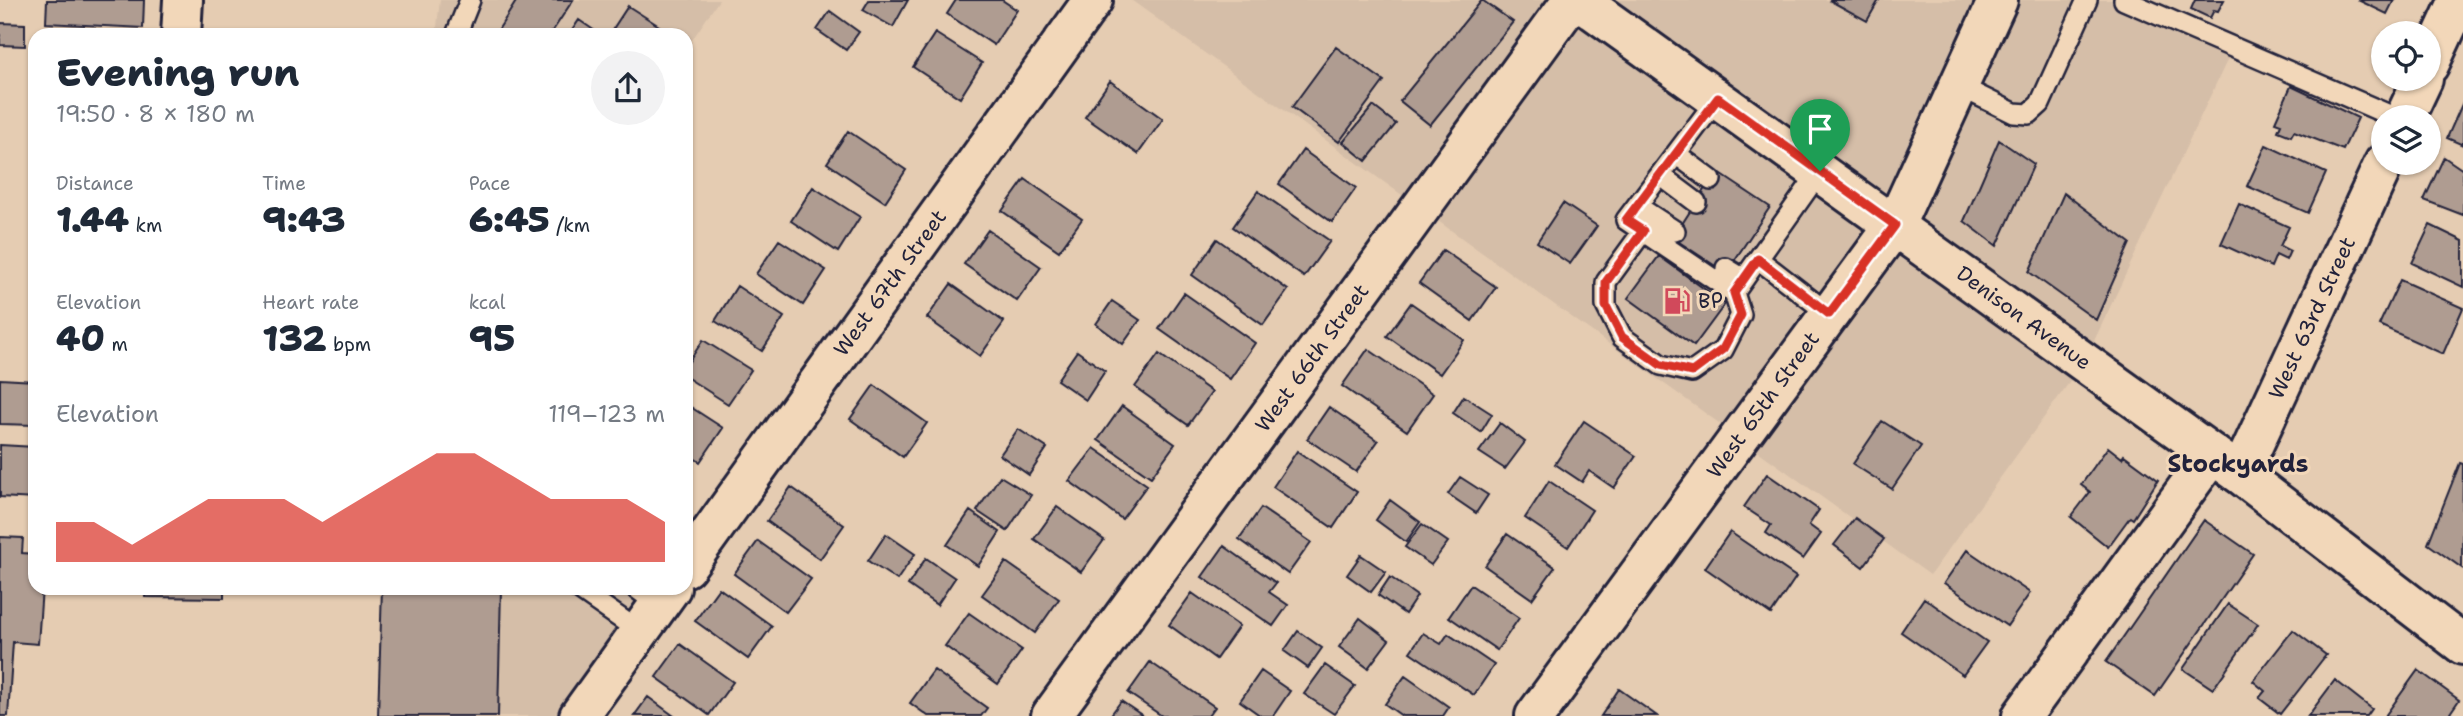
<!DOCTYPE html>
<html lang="en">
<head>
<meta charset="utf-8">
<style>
	body { margin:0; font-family:"Shantell Sans",sans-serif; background:#f2f2f3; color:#1f2937; height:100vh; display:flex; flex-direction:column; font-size:26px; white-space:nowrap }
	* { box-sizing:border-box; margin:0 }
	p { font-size:23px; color:#747a83 }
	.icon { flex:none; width:38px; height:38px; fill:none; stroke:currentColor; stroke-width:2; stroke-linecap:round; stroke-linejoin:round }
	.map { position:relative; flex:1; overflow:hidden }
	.details { position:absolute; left:28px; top:28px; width:665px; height:567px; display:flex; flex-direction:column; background:#fff; border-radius:21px; box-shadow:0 2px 5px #0004 }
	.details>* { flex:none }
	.buttons { position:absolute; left:2371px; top:21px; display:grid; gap:14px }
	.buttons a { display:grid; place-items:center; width:70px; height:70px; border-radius:50%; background:#fff; box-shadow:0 2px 5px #0004; font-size:35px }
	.pin { position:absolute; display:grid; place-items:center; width:60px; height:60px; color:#fff; margin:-72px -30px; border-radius:50% 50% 50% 0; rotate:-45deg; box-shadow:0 0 7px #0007 }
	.pin .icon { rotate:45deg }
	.round { display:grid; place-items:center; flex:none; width:74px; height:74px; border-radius:37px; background:#f2f2f3 }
	.overview { display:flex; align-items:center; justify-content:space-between; height:119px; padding:0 28px }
	h1 { font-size:38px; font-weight:800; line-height:52px }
	.stats { display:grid; grid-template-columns:repeat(3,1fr); gap:10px; height:119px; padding:7px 28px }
	.stats div { display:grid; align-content:center }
	.stats b { font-size:35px; font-weight:800 }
	.stats small { font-size:19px; font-weight:400 }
	.stats p { font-size:19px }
	.chart { height:196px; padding:14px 28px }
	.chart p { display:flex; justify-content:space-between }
	.chart svg { width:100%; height:126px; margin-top:7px; fill:#d93025; opacity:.7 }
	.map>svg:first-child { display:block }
</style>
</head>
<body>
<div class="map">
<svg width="2463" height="716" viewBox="0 0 2463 716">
	<rect width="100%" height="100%" fill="#e5ccb2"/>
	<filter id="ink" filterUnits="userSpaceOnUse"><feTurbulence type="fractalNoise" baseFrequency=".0143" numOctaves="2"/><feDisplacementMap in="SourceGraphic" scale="14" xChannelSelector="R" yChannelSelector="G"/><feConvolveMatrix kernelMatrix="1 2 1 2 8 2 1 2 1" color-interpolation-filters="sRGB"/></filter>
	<g filter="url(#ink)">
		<path fill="#d5bea8" d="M440,0h279l-33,49v-14h-250z
			M1131,0h993l109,48 -149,314 -154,213z
			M398,588h273l-92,128h-187z"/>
		<path fill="#af9c91" stroke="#22223b" stroke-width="2" d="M47,0h97l-1,28 -97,-5z
			M517,0h56l-23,35h-55z
			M869,0h39l-15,27 -30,-17z
			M956,0h46l15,10 -23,35 -47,-31z
			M1482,0l31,22 -83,103 -30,-24z
			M1829,0h50l-12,21z
			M2195,0h29l-6,11 -4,-1 -4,8 -19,-9z
			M2358,0h36l-7,14z
			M628,6l39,25 -2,4h-56z
			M830,11l29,21 -13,18 -29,-20z
			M579,20l19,13 -1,2h-28z
			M0,23l25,1v22l-25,-1z
			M935,33l47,30 -22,35 -47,-31z
			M1336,47l48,34 -45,61 -47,-35z
			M1110,81l53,38 -25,35 -53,-37z
			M2291,86l67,32 -15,32 -49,-19 -3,5 -13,-5 3,-7 -6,-2z
			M2463,102v43l-16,-7z
			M1373,106l23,18 -30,37 -23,-19z
			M848,131l58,39 -21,32 -58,-39z
			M1999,140l35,24 -37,82 -33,-25z
			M2266,145l60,28 -18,40 -61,-27z
			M1303,150l53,38 -24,34 -53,-38z
			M2444,157l19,13v45l-39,-15z
			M1716,171l54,36 -44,66 -53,-35z
			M1025,179l57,40 -23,32 -57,-40z
			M813,187l47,30 -22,35 -47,-31z
			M1258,191l72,50 -26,36 -71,-50z
			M2064,193l66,50 -34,77 -67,-48z
			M1563,203l34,23 -27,38 -33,-22z
			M2239,204l50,23 -9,19 10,5 -4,9 -10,-5 -5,12 -50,-23z
			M2430,225l33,16v46l-51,-24z
			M988,230l53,37 -24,34 -53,-37z
			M1217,239l71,51 -25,35 -71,-50z
			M779,240l47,30 -23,35 -47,-31z
			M1443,250l53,37 -24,34 -53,-38z
			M1659,256l66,48 -31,42 -66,-48z
			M2400,280l63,28 -20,46 -64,-29z
			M951,284l53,38 -24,34 -53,-38z
			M737,286l47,31 -22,34 -47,-30z
			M1184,293l71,50 -25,36 -71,-50z
			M1112,301l28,19 -17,24 -27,-20z
			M1411,303l53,37 -24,34 -53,-38z
			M703,340l48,30 -23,34 -42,-27v-11z
			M1368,349l65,45 -26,37 -65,-45z
			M1077,351l28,20 -19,29 -29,-20z
			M1159,354l53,38 -24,33 -53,-38z
			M0,379l35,2v44l-35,-1z
			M874,385l53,38 -24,34 -53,-38z
			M1464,396l28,18 -11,18 -28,-19z
			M686,404l37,24 -23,34 -14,-9z
			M1122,406l53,38 -24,33 -53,-37z
			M1329,407l49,34 -22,31 -49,-33z
			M1584,421l52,35 -22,32 -25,-17 -7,11 -27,-18z
			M1882,421l39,25 -29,43 -39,-25z
			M1500,423l25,19 -20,27 -26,-17z
			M1018,429l29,19 -18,27 -29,-20z
			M0,445l35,2v52l-35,-2z
			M2108,447l14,11 2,-3 34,25 -25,39 -3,-2 -22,30 -37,-30 19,-25 -9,-7z
			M1094,448l53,37 -25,34 -53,-38z
			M1297,451l60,41 -24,36 -60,-41z
			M2460,463l3,1 -1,104 -34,-24z
			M1767,474l52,36 -10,15 12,9 -18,25 -37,-26 5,-8 -27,-18z
			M1000,476l31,19 -24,36 -30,-20z
			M1460,477l28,18 -12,18 -28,-19z
			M1549,481l43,29 -24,37 -43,-29z
			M791,487l53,38 -24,34 -53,-38z
			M1390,500l30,22 -14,20 -30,-22z
			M1057,507l47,33 -23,32 -47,-33z
			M1261,508l50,34 -23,32 -49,-35z
			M970,511l30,21 -22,34 -31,-21z
			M1855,518l29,21 -21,28 -29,-22z
			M2204,520l49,34 -98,142 -49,-34z
			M1422,524l26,18 -17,23 -26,-18z
			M1730,532l66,45 -25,37 -66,-46z
			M886,534l29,20 -18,26 -29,-19z
			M1507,534l48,33 -23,32 -47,-33z
			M0,537l23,1 -1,15 13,1v34h7l-4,56 -25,-2 -5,74h-8z
			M758,541l53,38 -25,33 -52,-38z
			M1224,546l52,37 -7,9 19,13 -15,21 -71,-49z
			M1967,550l63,43 -23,33 -63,-43z
			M1361,555l25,17 -15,20 -24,-17z
			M926,558l29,20 -18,27 -29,-20z
			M1006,562l53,37 -24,34 -53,-38z
			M1390,577l27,19 -12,18 -27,-19z
			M1471,585l48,33 -22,32 -48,-33z
			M145,588h79v10l-79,-1z
			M382,588h119l-3,128h-120z
			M719,588l53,38 -24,33 -53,-38z
			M1192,593l47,33 -23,33 -47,-34z
			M1924,598l63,44 -24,33 -62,-43z
			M2228,604l30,20 -45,65 -30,-20z
			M969,613l53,37 -24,34 -53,-38z
			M1360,618l29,22 -21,28 -29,-21z
			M2293,630l33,25 -46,59 -21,-16 6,-7 -12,-10z
			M1298,631l24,17 -14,20 -24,-17z
			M1423,633l18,11 7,-10 46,31 -20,30 -64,-43z
			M680,644l53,38 -24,33 -53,-38z
			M1150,662l65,45 -7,9h-46l-34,-23z
			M1325,665l30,21 -21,28 -30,-20z
			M934,670l53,38 -6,8h-53l-18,-13z
			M2418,670l41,30 -11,16h-63z
			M1261,671l29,20 -17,25h-12l-21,-15z
			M1405,676l44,31 -6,9h-41l-17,-12z
			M2335,680l37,29 -5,7h-59z
			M1619,689l38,27h-56z
			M648,697l26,19h-40z
			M1121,701l22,15h-33z"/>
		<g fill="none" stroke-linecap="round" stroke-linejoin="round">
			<defs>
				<path id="service" d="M2124,0l270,117
					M456,35l14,-35
					M1959,86l55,27 15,1 11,-10 47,-104
					M1718,98l-92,122 108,73 86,-122
					M1676,154l35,26
					M1660,175l36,27
					M1637,206l38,25
					M1643,231l-37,51v24l16,31 39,28 31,7 31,-22 18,-35 -7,-22
					M1758,259l71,55
					M1726,268l18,11
					M577,588l63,44
					M636,588l23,17"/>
				<path id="minor" d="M181,35l2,-35
					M2429,65l30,-65
					M2405,117l18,-38
					M2240,474l144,-311
					M686,567l407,-567
					M579,716l92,-128
					M1051,716l521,-716
					M1535,716l360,-491
					M2022,716l190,-262"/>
				<path id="tertiary" d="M1895,225l103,-225"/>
				<path id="secondary" d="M1579,0l661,474 223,171"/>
			</defs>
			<use href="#service" stroke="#22223b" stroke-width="24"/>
			<use href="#minor" stroke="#22223b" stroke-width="44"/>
			<use href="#tertiary" stroke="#22223b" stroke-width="44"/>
			<use href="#secondary" stroke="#22223b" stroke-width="44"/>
			<use href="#service" stroke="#f2d7b9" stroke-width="19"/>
			<use href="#minor" stroke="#f2d7b9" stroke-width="38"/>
			<use href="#tertiary" stroke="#f2d7b9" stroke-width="38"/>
			<use href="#secondary" stroke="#f2d7b9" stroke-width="38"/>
		</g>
	</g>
	<g fill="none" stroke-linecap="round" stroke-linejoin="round" filter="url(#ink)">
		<defs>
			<path id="route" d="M1718,98l177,127 -66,89 -71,-55 -24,34 7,22 -18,34 -31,23 -31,-7 -39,-28 -16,-31v-24l37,-51 -17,-11z"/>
		</defs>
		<use href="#route" stroke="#fff" stroke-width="14"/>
		<use href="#route" stroke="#d93025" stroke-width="9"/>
	</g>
	<defs>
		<symbol id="fuel-bare" viewBox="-9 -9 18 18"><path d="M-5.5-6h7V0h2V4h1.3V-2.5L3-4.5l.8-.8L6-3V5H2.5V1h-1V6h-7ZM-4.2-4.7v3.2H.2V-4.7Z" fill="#d1495b" stroke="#f2d7b9" stroke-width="2.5" paint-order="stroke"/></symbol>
	</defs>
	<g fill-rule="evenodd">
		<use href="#fuel-bare" x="1658" y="282" width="38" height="38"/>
	</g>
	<g text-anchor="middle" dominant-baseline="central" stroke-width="6" stroke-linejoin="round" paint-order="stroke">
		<g font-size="21" fill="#22223b" stroke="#f2d7b9">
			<text transform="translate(890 283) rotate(-54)">West 67th Street</text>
			<text transform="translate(2024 318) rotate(36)">Denison Avenue</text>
			<text transform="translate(2312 318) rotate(-65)">West 63rd Street</text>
			<text transform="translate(1312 358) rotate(-54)">West 66th Street</text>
			<text transform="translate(1763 405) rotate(-54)">West 65th Street</text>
		</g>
		<g font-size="21" fill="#22223b" stroke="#f2d7b9" text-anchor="start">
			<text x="1698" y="301">BP</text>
		</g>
		<g font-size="24" font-weight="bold" fill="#22223b" stroke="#f2d7b9">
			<text x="2238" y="464">Stockyards</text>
		</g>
	</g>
</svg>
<div class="buttons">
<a><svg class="icon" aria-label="locate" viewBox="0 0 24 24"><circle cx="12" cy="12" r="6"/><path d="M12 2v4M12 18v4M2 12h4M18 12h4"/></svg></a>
<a><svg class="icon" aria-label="layers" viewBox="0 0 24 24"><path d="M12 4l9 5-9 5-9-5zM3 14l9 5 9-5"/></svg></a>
</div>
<div class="pin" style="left:1820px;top:171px;background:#1e9e55"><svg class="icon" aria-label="arrive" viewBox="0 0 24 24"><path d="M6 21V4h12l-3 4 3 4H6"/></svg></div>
<section class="details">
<div class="overview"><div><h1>Evening run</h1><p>19:50 · 8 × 180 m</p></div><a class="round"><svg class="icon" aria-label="share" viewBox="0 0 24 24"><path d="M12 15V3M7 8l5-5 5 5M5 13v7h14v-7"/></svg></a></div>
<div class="stats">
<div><p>Distance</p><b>1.44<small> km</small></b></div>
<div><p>Time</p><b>9:43</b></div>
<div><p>Pace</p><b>6:45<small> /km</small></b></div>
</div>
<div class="stats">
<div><p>Elevation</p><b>40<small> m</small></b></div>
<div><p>Heart rate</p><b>132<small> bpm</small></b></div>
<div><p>kcal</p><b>95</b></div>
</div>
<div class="chart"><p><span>Elevation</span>119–123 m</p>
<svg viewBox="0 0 160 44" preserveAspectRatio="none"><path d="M0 44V30L10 30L20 38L30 30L40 22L50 22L60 22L70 30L80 22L90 14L100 6L110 6L120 14L130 22L140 22L150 22L160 30V44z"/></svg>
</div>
</section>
</div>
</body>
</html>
